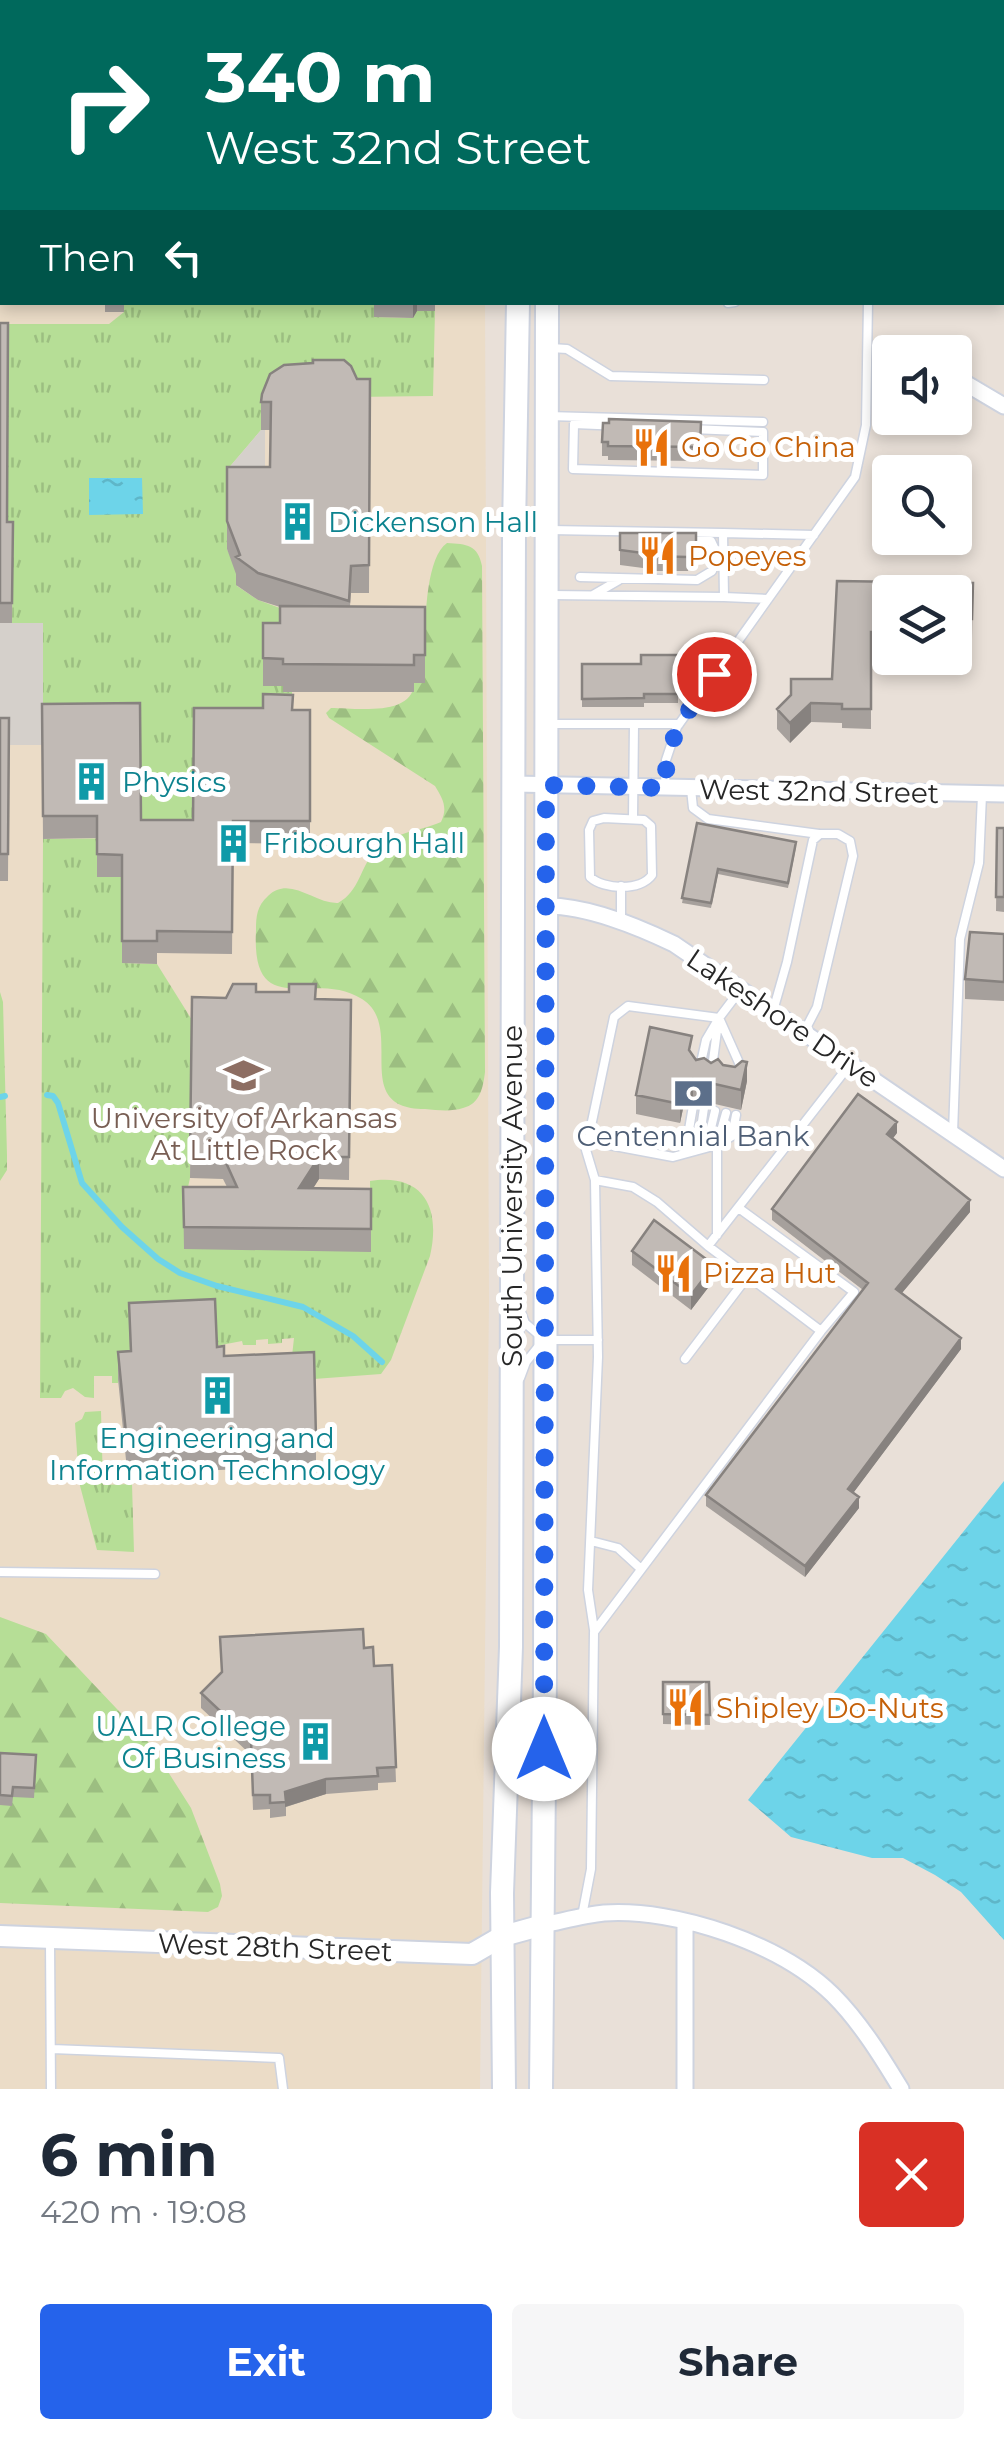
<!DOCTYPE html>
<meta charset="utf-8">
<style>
body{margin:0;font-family:Montserrat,sans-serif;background:#f6f6f7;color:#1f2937;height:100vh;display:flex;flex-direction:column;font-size:38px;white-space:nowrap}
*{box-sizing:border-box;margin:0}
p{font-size:32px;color:#747a83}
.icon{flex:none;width:55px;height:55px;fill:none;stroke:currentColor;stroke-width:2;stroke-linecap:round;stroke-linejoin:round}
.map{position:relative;height:2089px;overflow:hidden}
.drawer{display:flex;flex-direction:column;background:#fff;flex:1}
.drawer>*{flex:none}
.top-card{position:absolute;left:0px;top:0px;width:1005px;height:305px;box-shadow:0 5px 15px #0003;background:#00695c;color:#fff;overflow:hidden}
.fabs{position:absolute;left:872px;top:335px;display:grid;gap:20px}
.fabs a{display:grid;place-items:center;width:100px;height:100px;border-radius:10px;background:#fff;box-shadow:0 5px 15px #0003;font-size:50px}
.pin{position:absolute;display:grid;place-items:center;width:85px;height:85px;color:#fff;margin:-42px;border:5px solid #fff;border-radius:50%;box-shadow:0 2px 10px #0007}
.me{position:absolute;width:110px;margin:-55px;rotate:0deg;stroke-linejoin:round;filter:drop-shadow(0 0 8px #0008)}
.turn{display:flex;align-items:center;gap:35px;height:210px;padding:0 40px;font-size:45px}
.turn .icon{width:130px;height:130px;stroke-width:2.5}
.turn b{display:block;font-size:70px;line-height:85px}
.then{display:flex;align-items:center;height:95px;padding:0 40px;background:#0003;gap:20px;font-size:38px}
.round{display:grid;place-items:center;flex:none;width:105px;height:105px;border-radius:10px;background:#f6f6f7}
.summary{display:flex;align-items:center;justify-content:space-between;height:170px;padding:0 40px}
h1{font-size:60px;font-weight:700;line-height:75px}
.primary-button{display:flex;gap:20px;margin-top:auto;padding:20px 40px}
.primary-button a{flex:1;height:115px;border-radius:10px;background:#2563eb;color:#fff;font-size:40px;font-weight:700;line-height:115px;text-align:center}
.primary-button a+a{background:#f6f6f7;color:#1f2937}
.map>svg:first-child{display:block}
.education{fill:#ebdcc7}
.grass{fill:url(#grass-tufts)}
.forest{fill:url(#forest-firs)}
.plaza{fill:#d5d0cb}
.water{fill:url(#water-ripples)}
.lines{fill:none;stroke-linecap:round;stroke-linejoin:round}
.stream{stroke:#6dd4e9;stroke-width:6}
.service-casing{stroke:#ced3df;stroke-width:11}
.minor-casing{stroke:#ced3df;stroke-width:19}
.tertiary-casing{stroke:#ced3df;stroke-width:24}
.secondary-casing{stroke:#ced3df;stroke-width:26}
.service{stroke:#fff;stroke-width:8}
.minor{stroke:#fff;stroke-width:15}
.tertiary{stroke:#fff;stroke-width:20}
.secondary{stroke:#fff;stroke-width:22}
.wall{fill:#a6a09c}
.shaded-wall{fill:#87827f}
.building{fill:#c1bab5;stroke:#87827f;stroke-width:2.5}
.route{stroke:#2563eb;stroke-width:18;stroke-dasharray:0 32.4}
.labels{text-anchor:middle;stroke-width:10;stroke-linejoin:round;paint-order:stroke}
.food-label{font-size:28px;fill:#c56008;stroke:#fff;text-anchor:start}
.culture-label{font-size:28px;fill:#0d838f;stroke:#fff;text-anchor:start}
.street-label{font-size:28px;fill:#272727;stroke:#fff}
.education-label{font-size:28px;fill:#785e54;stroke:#fff}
.service-label{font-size:28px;fill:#4e5e75;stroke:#fff}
</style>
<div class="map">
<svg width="1004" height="2089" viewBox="0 0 1004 2089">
<defs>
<pattern id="grass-tufts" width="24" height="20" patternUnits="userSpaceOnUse" patternTransform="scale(2.5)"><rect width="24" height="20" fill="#b6de96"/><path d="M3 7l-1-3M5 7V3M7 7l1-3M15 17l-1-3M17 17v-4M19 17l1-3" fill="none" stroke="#9cbe81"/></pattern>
<pattern id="forest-firs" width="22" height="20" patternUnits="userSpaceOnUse" patternTransform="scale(2.5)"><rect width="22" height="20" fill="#b6de96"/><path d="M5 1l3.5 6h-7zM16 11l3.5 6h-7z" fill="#9cbe81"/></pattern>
<pattern id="water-ripples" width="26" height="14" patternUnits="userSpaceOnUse" patternTransform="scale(2.5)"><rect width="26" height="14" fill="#6dd4e9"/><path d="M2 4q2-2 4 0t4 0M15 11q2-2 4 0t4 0" fill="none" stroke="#5eb6c8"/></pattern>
</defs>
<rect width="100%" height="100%" fill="#e9e0d8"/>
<path class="education" d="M0 0H485L2 2V302L485 303 489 1301 480 2089H0Z"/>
<path class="grass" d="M124 302H374V317L413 318 417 311H435L433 396 353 397 262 422 261 430 227 470V549L242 581 237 586 258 600 280 608V650L263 685 283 686 284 692H292L293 717 193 842 97 877H122V963L157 964 192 1020 190 1178 183 1210 371 1251 370 1181C424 1173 441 1208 430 1256L391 1360 381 1374 314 1379 291 1365 294 1338 282 1339V1343L268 1344V1339L256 1340V1345H243L242 1341 216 1346 130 1330 131 1379H119L118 1383H112V1376H94V1398L85 1397 73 1388 65 1391 61 1398H40L43 839 141 838 43 726V624L12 623 13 543H7L8 344 0 324H109L124 312Z
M101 1411 103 1485 132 1484 134 1552 97 1550 79 1482 75 1423 82 1419 85 1412Z"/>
<path class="forest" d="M447 543C467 544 478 545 482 566L485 1072C483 1088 480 1104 463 1108 451 1112 437 1110 425 1109 348 1109 407 1027 362 999 314 968 251 1024 256 930 256 916 257 906 268 896 290 875 314 904 338 903 360 891 360 867 375 851 394 831 418 832 441 822 448 808 443 799 435 786L329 718 326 713 331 708C355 708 413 717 414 683H425C425 651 421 561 447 543Z
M0 992 3 1002 7 1155V1170L0 1181Z
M0 1617 46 1634 151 1745 191 1808 220 1884 222 1896 218 1907 208 1912 0 1903Z"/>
<path class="plaza" d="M261 430H265V467L227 470Z
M0 623H43V745H0Z"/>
<path class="water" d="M89 478H142L143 514 89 515Z
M1004 1481V1940L961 1892 935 1875 903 1858H872L791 1837 748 1800Z"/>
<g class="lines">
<path class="stream" d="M47 1095 53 1096 58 1103 82 1183 122 1227 158 1259 180 1273 217 1286 303 1307 353 1336 382 1362
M0 1097 5 1096"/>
<defs>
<path id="service" d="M680 0V2
M727 2V0
M885 2V0
M728 303 735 302
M551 348 567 349 611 376 764 380
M548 416 763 422
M574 424 763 432V475L573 469Z
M550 530 723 533 724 597 551 595
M723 533 814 535
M580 577 697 580 712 571 718 556 711 541H687
M593 595 619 580
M724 597 768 599
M550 724H679
M665 788 666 760 677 727 855 477 866 425 868 302
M691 789 693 808 708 819 819 834
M604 818 644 820 651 826 652 875C641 891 604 890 590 877L589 830 593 821Z
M633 819 634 724
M621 886V922
M773 1011 787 962 813 840 820 834H838L850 841 853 856 817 1007 804 1032
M719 1018 740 1065 737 1074
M700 1067 706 1040 719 1018
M712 1068 718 1023
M953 1133 960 939 979 863 982 795
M588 1141 673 1157 717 1145 726 1113
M707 1145 715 1111
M698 1149 704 1108
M685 1153 693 1106
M595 1180 586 1150 614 1017 628 1006 719 1018 741 989
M740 1209 854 1292 821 1331
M717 1235V1145L732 1136 736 1115
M519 1307 525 1323 545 1340H598
M685 1359 748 1276
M520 1378 526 1362 538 1347
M591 1541 618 1548 641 1569
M0 1572 155 1574
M594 1630 588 1590 598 1357 595 1180 633 1187 657 1202 708 1246
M582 1916 591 1869 594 1632 821 1331 708 1246 851 1063
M50 1942 51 2089
M52 2049 279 2058 283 2089"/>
<path id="minor" d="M929 351 930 352
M955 377 1004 406
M514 784 1004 794
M545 906C585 905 639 927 674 944L1004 1169
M543 1925C563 1921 584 1915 604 1913 677 1908 781 1944 833 1995 860 2022 881 2056 901 2089
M685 2089V1923"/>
<path id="tertiary" d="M0 1936 472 1954 503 1936 543 1925"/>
<path id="secondary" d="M516 2V0
M550 2V0
M504 2089 502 1893 511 1647 514 530 518 302
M541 2089 545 1676 547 302"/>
</defs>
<use href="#service" class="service-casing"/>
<use href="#minor" class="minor-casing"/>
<use href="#tertiary" class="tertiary-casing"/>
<use href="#secondary" class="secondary-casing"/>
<use href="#service" class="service"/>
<use href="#minor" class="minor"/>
<use href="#tertiary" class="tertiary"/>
<use href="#secondary" class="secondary"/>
</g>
<path class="wall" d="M0 0 2 2V110H0Z
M124 302V312H105V303H88Z
M374 302H435V311H417L413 318 374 317Z
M0 323 7 522H13L12 623H0Z
M357 379H370L369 593H351L350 606 425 607V683H414V692H283V686H263V623H280V607L258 600 236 585V574L227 549V467H270L271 430H261V402Z
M701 422 700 461 608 460V456H602V442Z
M620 533H696V565H688V571H643V568L620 565Z
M837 581 973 583 972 639 955 638V592H890V648L885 647 884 651H871V729L842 728V723L811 722 790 743 777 729V709L832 679Z
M678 655V703H644V707H582V664H641Z
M42 704 141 820H193L292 710H310V844L233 843 232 954 157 953V964L122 963V877H97V838L43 839Z
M0 718H9L8 881H0Z
M697 823 796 847 788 888 718 874 711 908 682 903Z
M997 828H1004V912L996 911Z
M1004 934V1001L965 999V979Z
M256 992 316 999 351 1000 349 1180 319 1179 313 1188 371 1189V1252L184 1249 183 1187H227L223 1179 190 1178 192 997 226 998Z
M692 1054 696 1060 723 1065 747 1081 741 1110 693 1099 684 1104 680 1123 636 1114V1095Z
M897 1133 892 1139 970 1212 902 1293 961 1349 853 1493 859 1508 805 1577 706 1506V1495L863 1290 772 1220V1209Z
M632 1251 714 1280 691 1310 632 1265Z
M129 1303 217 1347 224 1356 316 1438V1466L169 1472 168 1469 127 1470 118 1379V1352L130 1351Z
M364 1648 374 1666 392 1665 396 1782 378 1783V1790L326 1794 286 1807V1816L270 1818V1809L253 1810 251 1755 201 1708V1693Z
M663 1682H709L710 1725 663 1724Z
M0 1753 36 1765 34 1798 13 1797 12 1806 0 1805Z"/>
<path class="shaded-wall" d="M413 302H417V311L413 318Z
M811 703V722L790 743V723Z
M747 1062V1081L741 1110V1090Z
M693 1079V1099L684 1104 680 1123V1104L684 1085Z
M897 1122V1133L887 1146V1134Z
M319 1157V1179L299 1211V1188Z
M970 1200V1212L896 1300V1289Z
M714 1265V1280L691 1310V1295Z
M961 1338V1349L848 1500V1489Z
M859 1497V1508L805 1577V1566Z
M326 1779V1794L285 1807V1792Z"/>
<path class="building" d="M0 0H16V2H2V82H0Z
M166 0H279L416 2H166Z
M619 0H672V2H619Z
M757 0H798V2H757Z
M0 323H8L7 522H13L12 603H0Z
M313 360H344L351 366 357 379H370L369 565 351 566 349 601 258 573 236 557 240 555 227 521V467H270L271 402H261L262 394 270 374 284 365 313 363Z
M609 419 701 422 700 447 608 446V442H602L603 423H609Z
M620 533H696V550H688V557L643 556V553L620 550Z
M837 581 973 583 972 619H955V592H890V628H885L884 632H871V709H842V704L811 703 790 723 777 709 791 695V679H832Z
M280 606 425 607V655H414V665L283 664V659L263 658V623H280Z
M641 655H678V694H644V698L582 699V664H641Z
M263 694 293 695 292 710H310V821H233L232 932 157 931V941H122V855L97 854V816H43L42 704 140 703 141 820H193L194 708H263Z
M0 718H9L8 854H0Z
M697 823 796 842 788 883 718 869 711 903 682 898Z
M997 828H1004V897H996Z
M970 932 1004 934V982L965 979Z
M233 984H256V992H289V984H316L315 999 351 1000 349 1157H319L299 1188 371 1189V1229L184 1227 183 1187H237L223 1156 190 1155 192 997 226 998Z
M650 1027 692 1036 689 1050 696 1060 704 1058 711 1063 718 1059 723 1065 735 1067 742 1061 747 1062 741 1090 693 1079 684 1085 680 1104 636 1095Z
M858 1094 897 1122 887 1134 970 1200 896 1289 961 1338 848 1489 859 1497 805 1566 706 1495 868 1283 772 1209Z
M654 1220 714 1265 691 1295 632 1251Z
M215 1299 217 1347 224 1346V1356L314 1352 316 1438 169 1445 168 1441 127 1443 118 1352 131 1351 129 1303Z
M363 1629 364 1648 373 1647 374 1666 392 1665 396 1767 377 1768 378 1776 326 1779 285 1792 286 1802 270 1803V1795H253L251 1740 201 1693 222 1672 220 1637Z
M663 1682H709L710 1715 663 1714Z
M0 1753 36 1755 34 1788 13 1787 12 1796 0 1795Z"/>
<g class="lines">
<path class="route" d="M544 1749 546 785 665 788C666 734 685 717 714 674"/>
</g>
<defs>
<symbol id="restaurant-bare" viewBox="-9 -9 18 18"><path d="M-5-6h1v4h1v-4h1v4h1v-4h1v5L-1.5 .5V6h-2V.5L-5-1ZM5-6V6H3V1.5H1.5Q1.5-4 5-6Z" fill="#e8710a" stroke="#fff" stroke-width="2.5" paint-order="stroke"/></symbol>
<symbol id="building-bare" viewBox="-9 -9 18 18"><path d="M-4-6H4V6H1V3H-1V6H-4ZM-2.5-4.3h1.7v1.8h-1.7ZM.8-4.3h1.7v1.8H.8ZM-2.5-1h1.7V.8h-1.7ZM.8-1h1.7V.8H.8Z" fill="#0f9aa8" stroke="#fff" stroke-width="2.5" paint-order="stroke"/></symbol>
<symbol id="university-bare" viewBox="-9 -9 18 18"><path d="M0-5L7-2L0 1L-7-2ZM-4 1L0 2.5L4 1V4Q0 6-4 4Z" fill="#8d6e63" stroke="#fff" stroke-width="2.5" paint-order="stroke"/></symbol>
<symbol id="bank-bare" viewBox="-9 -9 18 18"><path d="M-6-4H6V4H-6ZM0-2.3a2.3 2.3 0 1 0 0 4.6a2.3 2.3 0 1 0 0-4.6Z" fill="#5c6f8a" stroke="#fff" stroke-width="2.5" paint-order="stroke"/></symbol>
</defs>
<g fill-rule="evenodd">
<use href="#restaurant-bare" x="624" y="420" width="55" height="55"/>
<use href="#building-bare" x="270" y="494" width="55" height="55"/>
<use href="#restaurant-bare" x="630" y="528" width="55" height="55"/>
<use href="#building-bare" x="64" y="754" width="55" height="55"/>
<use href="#building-bare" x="206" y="816" width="55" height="55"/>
<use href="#university-bare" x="216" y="1048" width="55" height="55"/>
<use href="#bank-bare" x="666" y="1066" width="55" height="55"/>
<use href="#restaurant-bare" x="646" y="1246" width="55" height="55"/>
<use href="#building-bare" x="190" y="1368" width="55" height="55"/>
<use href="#restaurant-bare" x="658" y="1680" width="55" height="55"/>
<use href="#building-bare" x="288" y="1714" width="55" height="55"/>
</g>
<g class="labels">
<g class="food-label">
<text x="681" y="457">Go Go China</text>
<text x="688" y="566">Popeyes</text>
<text x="703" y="1283">Pizza Hut</text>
<text x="716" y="1718">Shipley Do-Nuts</text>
</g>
<g class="culture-label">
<text x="328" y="532">Dickenson Hall</text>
<text x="122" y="792">Physics</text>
<text x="263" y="853">Fribourgh Hall</text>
<text x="217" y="1448" text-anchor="middle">Engineering and<tspan x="217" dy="32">Information Technology</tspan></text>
<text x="286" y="1736" text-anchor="end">UALR College<tspan x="286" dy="32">Of Business</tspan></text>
</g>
<g class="street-label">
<text transform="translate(819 791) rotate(1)" y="10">West 32nd Street</text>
<text transform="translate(783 1018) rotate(34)" y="10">Lakeshore Drive</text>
<text transform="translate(512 1196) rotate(-90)" y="10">South University Avenue</text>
<text transform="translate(275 1947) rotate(2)" y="10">West 28th Street</text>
</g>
<g class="education-label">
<text x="244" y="1128">University of Arkansas<tspan x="244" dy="32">At Little Rock</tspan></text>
</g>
<g class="service-label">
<text x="693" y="1146">Centennial Bank</text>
</g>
</g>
</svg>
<div class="fabs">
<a><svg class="icon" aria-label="sound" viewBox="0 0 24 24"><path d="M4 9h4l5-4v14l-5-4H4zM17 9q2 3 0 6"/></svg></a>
<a><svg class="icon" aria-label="search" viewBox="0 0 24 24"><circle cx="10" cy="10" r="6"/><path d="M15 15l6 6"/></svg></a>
<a><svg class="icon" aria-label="layers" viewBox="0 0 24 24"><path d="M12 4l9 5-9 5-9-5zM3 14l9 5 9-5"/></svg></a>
</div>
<div class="pin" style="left:714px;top:674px;background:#d93025"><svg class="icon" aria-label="arrive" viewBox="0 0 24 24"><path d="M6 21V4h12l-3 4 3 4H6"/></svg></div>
<svg class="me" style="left:544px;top:1749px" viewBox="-20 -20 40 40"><circle r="19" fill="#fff"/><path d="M0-13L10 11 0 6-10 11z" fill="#2563eb"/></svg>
<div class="top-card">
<div class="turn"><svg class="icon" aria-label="right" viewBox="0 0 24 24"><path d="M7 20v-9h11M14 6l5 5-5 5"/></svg><div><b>340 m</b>West 32nd Street</div></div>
<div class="then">Then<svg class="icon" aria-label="left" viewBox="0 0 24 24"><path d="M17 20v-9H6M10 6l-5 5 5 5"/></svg></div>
</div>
</div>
<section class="drawer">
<div class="summary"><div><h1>6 min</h1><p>420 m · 19:08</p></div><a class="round" style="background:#d93025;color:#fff"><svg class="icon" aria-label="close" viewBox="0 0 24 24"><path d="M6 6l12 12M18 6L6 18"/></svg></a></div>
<div class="primary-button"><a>Exit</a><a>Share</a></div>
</section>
